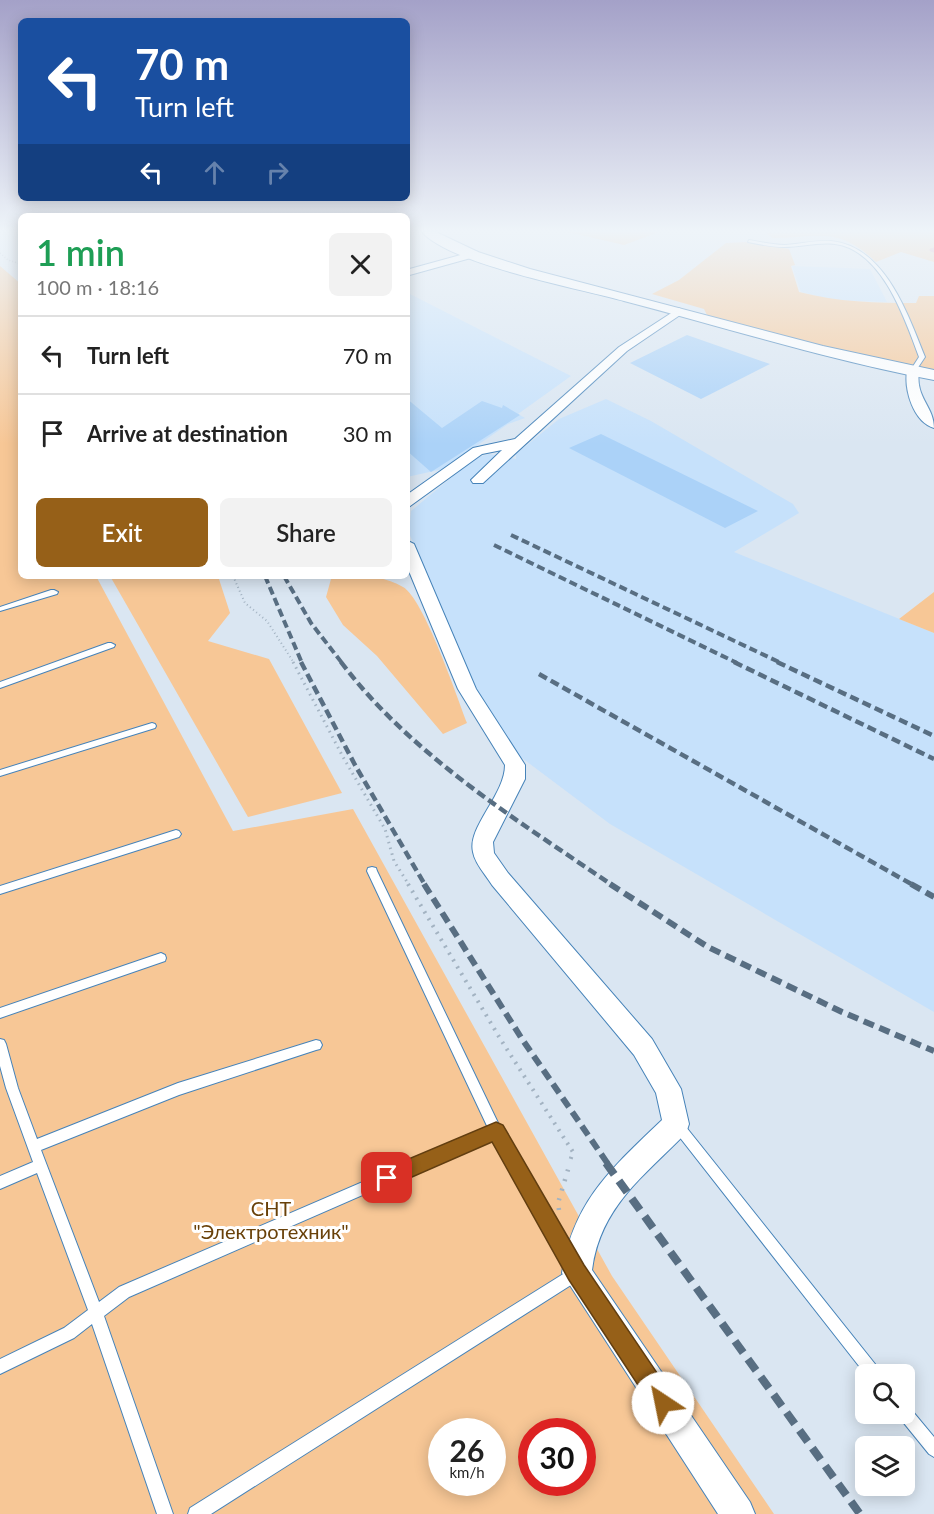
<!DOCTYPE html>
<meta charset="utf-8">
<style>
body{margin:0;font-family:Lato,sans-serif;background:#f2f2f2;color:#222;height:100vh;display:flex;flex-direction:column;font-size:22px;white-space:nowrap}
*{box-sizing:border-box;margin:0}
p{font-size:20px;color:#767676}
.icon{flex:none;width:33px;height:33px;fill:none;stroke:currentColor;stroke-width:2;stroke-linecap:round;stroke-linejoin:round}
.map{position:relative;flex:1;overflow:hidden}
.side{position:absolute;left:18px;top:213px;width:392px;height:366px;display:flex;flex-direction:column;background:#fff;border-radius:9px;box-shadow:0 3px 15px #0003}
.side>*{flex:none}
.top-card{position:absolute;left:18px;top:18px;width:392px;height:183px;border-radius:9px;box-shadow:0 3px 15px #0003;background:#1a4fa0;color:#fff;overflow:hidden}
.controls{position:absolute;left:855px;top:1364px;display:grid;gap:12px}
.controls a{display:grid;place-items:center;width:60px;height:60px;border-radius:9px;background:#fff;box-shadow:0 3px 15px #0003;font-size:30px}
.speed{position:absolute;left:428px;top:1418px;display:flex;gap:12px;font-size:30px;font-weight:700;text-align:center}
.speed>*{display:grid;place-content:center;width:78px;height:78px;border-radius:50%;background:#fff;box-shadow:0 3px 15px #0003;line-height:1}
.speed small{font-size:15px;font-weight:400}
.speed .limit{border:9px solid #d22;background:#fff;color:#111}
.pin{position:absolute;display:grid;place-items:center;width:51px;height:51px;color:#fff;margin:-26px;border-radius:12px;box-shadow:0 3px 9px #0006}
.me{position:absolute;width:66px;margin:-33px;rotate:326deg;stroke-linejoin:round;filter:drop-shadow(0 0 4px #0008)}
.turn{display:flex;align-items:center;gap:21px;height:126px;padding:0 18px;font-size:27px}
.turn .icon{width:78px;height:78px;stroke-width:2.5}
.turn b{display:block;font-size:42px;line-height:51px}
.lanes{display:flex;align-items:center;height:57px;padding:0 18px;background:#0003;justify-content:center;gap:30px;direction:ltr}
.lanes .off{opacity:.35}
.round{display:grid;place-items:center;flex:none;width:63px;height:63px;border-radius:9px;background:#f2f2f2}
.summary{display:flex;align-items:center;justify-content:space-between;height:102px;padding:0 18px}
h1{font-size:36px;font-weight:600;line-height:45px;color:#1e9e55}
.button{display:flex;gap:12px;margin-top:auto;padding:12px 18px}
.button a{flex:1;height:69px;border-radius:9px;background:#966018;color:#fff;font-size:24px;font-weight:600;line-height:69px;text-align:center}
.button a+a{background:#f2f2f2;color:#222}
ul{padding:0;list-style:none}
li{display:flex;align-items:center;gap:18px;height:78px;padding:0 18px;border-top:2px solid #e0e0e0}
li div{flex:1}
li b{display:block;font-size:22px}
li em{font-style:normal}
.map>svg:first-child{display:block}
.built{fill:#c6e1fb}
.green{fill:#f7c796;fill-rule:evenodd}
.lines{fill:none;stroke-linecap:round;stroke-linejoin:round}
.stream{stroke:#df8597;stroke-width:3}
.building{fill:#abd2f8}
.lane-casing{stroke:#4683b9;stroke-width:2}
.street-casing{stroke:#4683b9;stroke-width:2}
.secondary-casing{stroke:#4683b9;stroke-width:2}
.path-far4{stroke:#a3b3c2;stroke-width:1.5;stroke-dasharray:1 2;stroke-linecap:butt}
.path-far3{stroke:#a3b3c2;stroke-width:2;stroke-dasharray:1 3;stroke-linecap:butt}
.path-far2{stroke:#a3b3c2;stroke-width:3;stroke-dasharray:1.5 4.5;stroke-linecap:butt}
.path-far1{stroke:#a3b3c2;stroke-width:4;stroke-dasharray:2 6;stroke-linecap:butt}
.path{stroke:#a3b3c2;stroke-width:4.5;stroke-dasharray:2 8;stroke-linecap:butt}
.lane{fill:#fff;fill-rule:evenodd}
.street{fill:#fff;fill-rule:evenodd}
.secondary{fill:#fff;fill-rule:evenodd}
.rail-far3{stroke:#586e82;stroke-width:4;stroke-dasharray:8 4;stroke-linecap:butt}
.rail-far2{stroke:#586e82;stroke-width:4.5;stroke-dasharray:9 4.5;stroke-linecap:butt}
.rail-far1{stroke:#586e82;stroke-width:6;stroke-dasharray:11 6;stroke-linecap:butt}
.rail{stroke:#586e82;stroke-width:8;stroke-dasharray:14 8;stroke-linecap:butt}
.route{fill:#966018;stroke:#623e10;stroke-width:1.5}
.labels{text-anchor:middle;stroke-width:6;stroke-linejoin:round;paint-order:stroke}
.near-park-label{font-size:20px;fill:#694109;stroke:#fff}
</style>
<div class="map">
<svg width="934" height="1514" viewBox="0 0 934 1514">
<rect width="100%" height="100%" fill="#dae6f2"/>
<path class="built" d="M792 266 870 269 887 302 833 300 801 292Z
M406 292 571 376 518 414 525 418 508 424 443 469 407 477Z
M606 399 651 421 793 504 799 513 734 552 934 633V1012L610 824 518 755 474 688 409 533 411 511 475 458 489 454 516 459V454L559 419Z"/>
<path class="green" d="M568 232H659L624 245Z
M934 232V262L901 252 876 262C837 225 818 238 773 238L766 233Z
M746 242 789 249 795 265 791 266 799 292C838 302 876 303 916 303L919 296H934V370L855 355 707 315 704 309 652 294 679 280 726 243Z
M0 266 21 284V576H96L233 831 353 809 612 1276 774 1514H0ZM441 1431H492V1482H441ZM531 1431H582V1482H531Z
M110 576H218L230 613 208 641 269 659 342 793 248 817Z
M327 576C353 576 380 573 403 587 424 599 457 697 467 723L443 734 377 656 343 625 326 597 331 579Z
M934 592V633L899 619Z"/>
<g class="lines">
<path class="stream" d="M934 249 931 250 934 251"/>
</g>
<path class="building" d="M687 335 770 364 701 399 630 363Z
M406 398 442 428 482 401 502 408 503 405 520 415 431 472 406 450Z
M601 434 758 511 725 528 569 448Z"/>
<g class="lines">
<defs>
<path id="lane" d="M749 240C761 242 773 245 785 245 801 244 816 240 831 241 885 246 908 315 925 357L915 372 910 371 919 357C905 319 882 250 835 244 818 242 801 247 784 247 772 247 759 244 748 242Z
M51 590H54L58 592 57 594 0 611V607Z
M108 643H111L115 645 114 647 0 688V682Z
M152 723 155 724 156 726 155 728 0 776V770Z
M176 830 179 831 181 834 179 837 0 894V886Z
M372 867 376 868 377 871 500 1127 584 1273 582 1278 211 1514H188L190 1508 568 1271 493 1138 129 1297 104 1316 173 1514H157L92 1324 74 1338 0 1374V1359L64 1328 88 1310 37 1173 0 1189V1176L33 1162 6 1088 0 1066V1039L4 1040 6 1044 18 1088 37 1139 178 1083 316 1040 320 1041 322 1045 320 1049 316 1050 179 1095 41 1150 99 1302 119 1287 488 1128 367 871 368 868Z
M161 953 165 955 166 958 165 961 0 1018V1008Z
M678 1120 682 1122 879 1369 881 1374 866 1375 674 1130 672 1126 674 1122Z
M904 1405 909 1407 934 1437V1457L929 1454 899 1417 897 1413H904Z"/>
<path id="street" d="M475 251 478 252V256L406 276V270Z
M679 308 684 311 683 313 627 351 483 483H473L471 480 502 450 482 454 406 509 408 494 473 448 515 439 619 347Z
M913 367 919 371C915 398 934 406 934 428 913 422 904 389 907 371Z
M406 540 414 544 476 689 525 765V779L493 842 494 853 508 873 652 1039 681 1089 689 1124 686 1133C644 1176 600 1207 592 1270L750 1502 755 1514H718L562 1273C573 1201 612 1168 662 1120L656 1093 634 1055 492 885C486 875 475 864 473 852 467 827 505 795 505 765L458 689 406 564Z"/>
<path id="secondary" d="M422 232H436L478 252 530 269 823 346 934 370V380C829 360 727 328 624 301 578 288 452 265 422 232Z"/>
</defs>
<use href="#lane" class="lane-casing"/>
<use href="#street" class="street-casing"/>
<use href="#secondary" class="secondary-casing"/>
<path class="path-far4" d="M0 253 8 260 21 264"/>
<path class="path-far3" d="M233 576 245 603 267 621 294 663"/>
<path class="path-far2" d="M293 662 343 757 385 829 394 861 409 885"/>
<path class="path-far1" d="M408 884 501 1040 573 1152 569 1164"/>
<path class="path" d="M559 1210 558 1203 570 1163"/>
<use href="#lane" class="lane"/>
<use href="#street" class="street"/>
<use href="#secondary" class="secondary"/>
<path class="rail-far3" d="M511 535 781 663
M494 545 737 663
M265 576 302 663
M284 576 311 623 342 663"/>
<path class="rail-far2" d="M301 662 355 765 425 885
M341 662C411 755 517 820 612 885
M734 662 934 759
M777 662 934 736
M539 674 913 885"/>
<path class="rail-far1" d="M424 884 522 1039 608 1164
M610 884 708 947 842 1012 934 1051
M911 884 934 897"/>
<path class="rail" d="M606 1163 860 1514"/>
</g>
<linearGradient id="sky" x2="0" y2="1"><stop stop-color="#a4a1c8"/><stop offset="0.52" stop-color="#eef4f9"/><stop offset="1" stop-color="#eef4f9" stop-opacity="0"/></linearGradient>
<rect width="934" height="444" fill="url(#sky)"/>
<path class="route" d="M496 1122 503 1125 584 1265 672 1395 675 1403 672 1411 663 1414 655 1411 569 1280 492 1142 387 1188 380 1185 377 1178 380 1171Z"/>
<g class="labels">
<g class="near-park-label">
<text x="271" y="1216">СНТ<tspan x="271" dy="23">"Электротехник"</tspan></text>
</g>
</g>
</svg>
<div class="controls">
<a><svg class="icon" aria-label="search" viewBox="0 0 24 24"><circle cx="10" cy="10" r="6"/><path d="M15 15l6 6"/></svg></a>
<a><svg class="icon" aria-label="layers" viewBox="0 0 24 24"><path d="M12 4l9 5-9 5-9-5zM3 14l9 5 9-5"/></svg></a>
</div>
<div class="speed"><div>26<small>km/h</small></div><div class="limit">30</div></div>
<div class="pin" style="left:387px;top:1178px;background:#d93025"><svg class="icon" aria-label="arrive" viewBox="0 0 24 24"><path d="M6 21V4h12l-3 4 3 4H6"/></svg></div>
<svg class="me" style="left:663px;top:1403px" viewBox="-20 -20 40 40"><circle r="19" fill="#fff"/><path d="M0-13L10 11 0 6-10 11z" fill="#966018"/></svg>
<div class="top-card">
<div class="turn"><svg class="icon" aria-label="left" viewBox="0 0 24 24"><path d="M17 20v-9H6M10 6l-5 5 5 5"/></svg><div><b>70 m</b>Turn left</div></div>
<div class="lanes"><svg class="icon" aria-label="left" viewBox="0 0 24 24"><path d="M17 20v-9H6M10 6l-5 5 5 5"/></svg><svg class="icon off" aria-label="ahead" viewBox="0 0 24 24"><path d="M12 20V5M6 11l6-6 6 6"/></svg><svg class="icon off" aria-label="right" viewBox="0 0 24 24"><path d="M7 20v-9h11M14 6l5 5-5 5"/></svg></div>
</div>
<section class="side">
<div class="summary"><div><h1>1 min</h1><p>100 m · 18:16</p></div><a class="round"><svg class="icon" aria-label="close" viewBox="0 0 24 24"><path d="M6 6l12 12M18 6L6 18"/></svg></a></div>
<ul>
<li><svg class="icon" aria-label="left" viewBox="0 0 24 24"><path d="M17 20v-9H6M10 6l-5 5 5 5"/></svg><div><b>Turn left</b></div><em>70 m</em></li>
<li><svg class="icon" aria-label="arrive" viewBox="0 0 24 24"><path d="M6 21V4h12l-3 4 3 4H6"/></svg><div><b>Arrive at destination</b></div><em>30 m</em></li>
</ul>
<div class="button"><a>Exit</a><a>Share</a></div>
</section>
</div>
